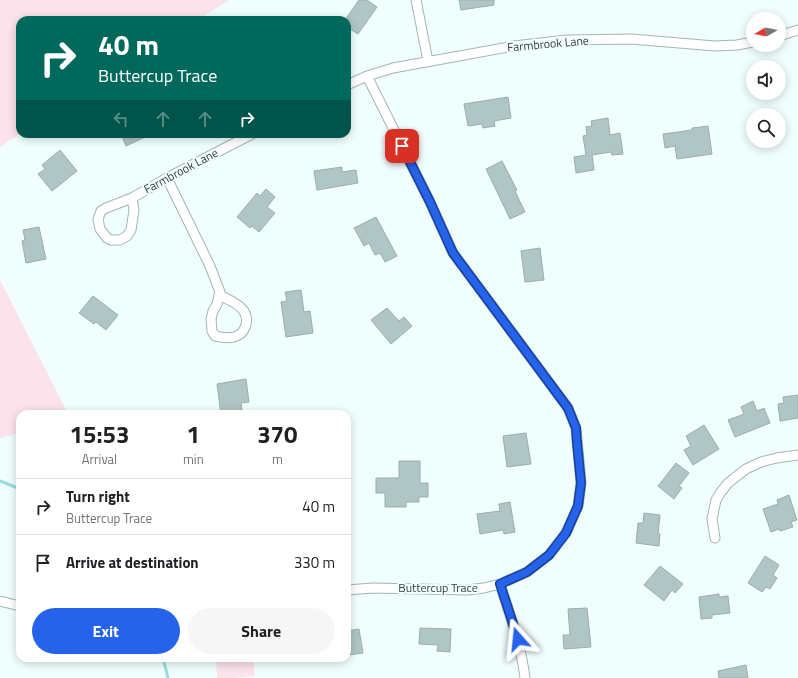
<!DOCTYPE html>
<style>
body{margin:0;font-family:"Titillium Web",sans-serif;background:#f6f6f6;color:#202124;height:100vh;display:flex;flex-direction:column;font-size:15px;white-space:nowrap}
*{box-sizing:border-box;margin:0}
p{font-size:13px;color:#757577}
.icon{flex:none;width:22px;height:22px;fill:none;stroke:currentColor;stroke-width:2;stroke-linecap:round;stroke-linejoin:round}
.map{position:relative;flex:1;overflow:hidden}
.sheet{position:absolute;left:16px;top:410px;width:335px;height:252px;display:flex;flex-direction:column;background:#fff;border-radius:12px;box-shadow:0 2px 10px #0003}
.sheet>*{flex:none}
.top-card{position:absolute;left:16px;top:16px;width:335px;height:122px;border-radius:12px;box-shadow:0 2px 10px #0003;background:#00695c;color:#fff;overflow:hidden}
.needle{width:26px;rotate:261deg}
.controls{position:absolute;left:746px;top:12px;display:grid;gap:8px}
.controls a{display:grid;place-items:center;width:40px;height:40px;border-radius:50%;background:#fff;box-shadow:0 2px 10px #0003;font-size:20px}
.pin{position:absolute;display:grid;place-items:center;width:34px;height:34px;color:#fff;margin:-17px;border-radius:8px;box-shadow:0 2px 6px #0006}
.me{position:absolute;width:44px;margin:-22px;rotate:342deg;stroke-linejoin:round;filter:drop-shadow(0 0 3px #0008)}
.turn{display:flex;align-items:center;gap:14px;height:84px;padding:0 16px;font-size:18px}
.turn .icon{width:52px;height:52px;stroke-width:2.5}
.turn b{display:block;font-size:28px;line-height:34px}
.lanes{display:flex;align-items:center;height:38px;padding:0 16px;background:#0003;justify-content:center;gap:20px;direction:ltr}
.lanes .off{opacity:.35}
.eta{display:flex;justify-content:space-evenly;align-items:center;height:68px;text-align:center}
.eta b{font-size:24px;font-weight:700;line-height:28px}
.action{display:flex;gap:8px;margin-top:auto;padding:8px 16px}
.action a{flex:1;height:46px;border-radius:24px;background:#2563eb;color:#fff;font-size:16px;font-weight:700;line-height:46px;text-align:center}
.action a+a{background:#f6f6f6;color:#202124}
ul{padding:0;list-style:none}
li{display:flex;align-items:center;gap:12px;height:56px;padding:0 16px;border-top:1px solid #e0e0e0}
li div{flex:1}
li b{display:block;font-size:15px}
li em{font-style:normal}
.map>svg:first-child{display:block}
.green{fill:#fbe2eb}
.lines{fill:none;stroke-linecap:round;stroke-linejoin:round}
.stream{stroke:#94dfde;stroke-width:3}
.building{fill:#b0c5c5;stroke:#99aead}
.minor-casing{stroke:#a0b6b5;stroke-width:11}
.minor{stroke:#fff;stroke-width:9}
.route-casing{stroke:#184099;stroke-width:10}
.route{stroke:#2563eb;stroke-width:7}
.labels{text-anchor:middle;stroke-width:4;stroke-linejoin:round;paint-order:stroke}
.street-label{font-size:12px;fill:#363f3f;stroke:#f1fefe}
</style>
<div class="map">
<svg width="798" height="678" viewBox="0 0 798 678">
<rect width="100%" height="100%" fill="#f1fefe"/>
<path class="green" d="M0 0H229L198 20H20V134L0 147Z
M0 280 68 414H20V433L0 438Z
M253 658 255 676 233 678H217L216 662Z"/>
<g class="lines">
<path class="stream" d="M0 481 20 489
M163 658 168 678"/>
</g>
<path class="building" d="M359 0H367L377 7 358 34 347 27V17Z
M459 0H494V5L461 10Z
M508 97 511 118 494 121 495 126 483 128 482 124 468 126 464 104Z
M608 118 610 135 620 133 623 154 612 155 611 152 592 155 594 170 576 173 574 157 586 155 583 136 587 135 586 127 592 126 591 121Z
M708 126 712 154 677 159 675 146 665 148 663 134 692 130V128Z
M121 134H152L126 146Z
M60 150 77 171 52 191 38 174 45 169 42 165Z
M502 161 517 190 515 191 525 212 510 219 486 169Z
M342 167V172L356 170 358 183 317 190 314 171Z
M266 189 275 197 267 207 275 213 259 232 252 226 250 228 237 217 257 193 260 196Z
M376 217 397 256 385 262 380 253 375 255 369 243 364 246 354 228Z
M39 227 46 259 26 263 22 241 25 240 23 230Z
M540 248 544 280 525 282 521 251Z
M301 290 304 312 310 311 313 333 286 337 281 302 287 301 285 292Z
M93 296 118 315 106 330 96 322 94 324 79 313Z
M387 308 399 321 404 317 412 326 391 344 371 320Z
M246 379 249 402 241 403 242 410 234 411V414H221L217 384Z
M798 395V418L780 421 778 404 784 403 783 397Z
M753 401 757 411 764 408 770 423 735 437 728 420 744 414 741 407Z
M704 425 719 449 693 465 684 450 691 446 686 436Z
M526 433 531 464 507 467 503 436Z
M399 461H420V483H428V497H419V502H406V507H385V493H376V478H399Z
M676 463 689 473 679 486 682 488 674 499 658 486Z
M789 495 797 520 791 522 793 527 780 531 779 529 771 532 763 509 778 504 777 500Z
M510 502 515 532 504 534 503 530 480 534 477 514 500 511 499 504Z
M644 513 660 515 658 534H660L659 546 636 543 638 523H643Z
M765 556 779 565 773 575 777 578 770 589 766 587 762 592 748 583Z
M660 566 683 584 675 593 672 590 664 601 644 585Z
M719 594V597L728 596 730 613 712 615V618L701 619 699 597Z
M587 608 591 647 564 649 563 635H570L568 609Z
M420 628 451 629 450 652 437 651 438 645 419 644Z
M359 629 363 653 348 655V652H347V631Z
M746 665 748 678H719L718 671Z"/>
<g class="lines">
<defs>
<path id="minor" d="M416 0 428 61
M779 36 798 30
M347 85 367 76 393 68 514 46 567 40 631 39 715 46 737 45 753 42
M167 178 210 266 220 292 217 304 213 311 211 319 212 331 215 336C221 337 228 339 234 337 246 334 250 319 243 310 238 303 227 299 219 295
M132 198 134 210 131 230 127 236 120 240H111L107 238 100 229 98 219 101 211 106 208 132 198 167 178 252 134
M715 538 712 519 716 500 721 492 728 483 746 469 761 462 777 458 798 455
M500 584C510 615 521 645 525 678
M347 590 373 588 467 590 484 588 500 584 527 572 549 555 566 533 578 506 581 483 576 428 568 408 453 253 430 202 367 76
M0 601 20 606"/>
</defs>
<use href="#minor" class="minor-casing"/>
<use href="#minor" class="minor"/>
</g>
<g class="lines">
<defs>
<path id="route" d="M402 146 430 202 453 253 568 408 576 428 577 442 581 483 578 506 566 533 549 555 527 572 500 584 518 639"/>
</defs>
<use href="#route" class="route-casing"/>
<use href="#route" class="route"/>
</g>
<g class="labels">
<g class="street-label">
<text transform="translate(548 44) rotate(-5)" y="4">Farmbrook Lane</text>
<text transform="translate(181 171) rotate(-28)" y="4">Farmbrook Lane</text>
<text x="438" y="592">Buttercup Trace</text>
</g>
</g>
</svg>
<div class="controls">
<a><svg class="needle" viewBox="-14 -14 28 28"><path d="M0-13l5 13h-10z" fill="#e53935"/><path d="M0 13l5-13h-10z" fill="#757577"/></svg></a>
<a><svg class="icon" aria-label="sound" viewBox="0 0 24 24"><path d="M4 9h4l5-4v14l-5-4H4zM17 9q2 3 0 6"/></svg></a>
<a><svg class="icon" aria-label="search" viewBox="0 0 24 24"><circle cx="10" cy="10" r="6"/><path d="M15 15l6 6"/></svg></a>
</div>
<div class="pin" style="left:402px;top:146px;background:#d93025"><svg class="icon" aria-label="arrive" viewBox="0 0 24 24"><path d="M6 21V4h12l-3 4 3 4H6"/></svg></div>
<svg class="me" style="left:518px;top:639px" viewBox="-20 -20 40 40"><path d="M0-17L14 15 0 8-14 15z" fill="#2563eb" stroke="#fff" stroke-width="4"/></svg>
<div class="top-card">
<div class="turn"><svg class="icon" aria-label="right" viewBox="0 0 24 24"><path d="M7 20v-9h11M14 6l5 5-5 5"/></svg><div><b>40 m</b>Buttercup Trace</div></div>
<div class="lanes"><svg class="icon off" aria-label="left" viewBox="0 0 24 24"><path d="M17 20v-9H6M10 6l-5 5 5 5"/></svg><svg class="icon off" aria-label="ahead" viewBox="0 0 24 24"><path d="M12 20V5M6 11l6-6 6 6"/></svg><svg class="icon off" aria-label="ahead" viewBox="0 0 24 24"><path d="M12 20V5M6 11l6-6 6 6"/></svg><svg class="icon" aria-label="right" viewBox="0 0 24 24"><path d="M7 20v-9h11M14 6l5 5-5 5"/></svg></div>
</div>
<section class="sheet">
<div class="eta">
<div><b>15:53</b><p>Arrival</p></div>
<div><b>1</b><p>min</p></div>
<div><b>370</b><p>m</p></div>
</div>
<ul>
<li><svg class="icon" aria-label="right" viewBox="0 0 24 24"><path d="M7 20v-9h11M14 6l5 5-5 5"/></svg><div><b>Turn right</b><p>Buttercup Trace</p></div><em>40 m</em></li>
<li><svg class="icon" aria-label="arrive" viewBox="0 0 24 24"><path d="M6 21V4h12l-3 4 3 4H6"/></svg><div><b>Arrive at destination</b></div><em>330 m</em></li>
</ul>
<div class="action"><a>Exit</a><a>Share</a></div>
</section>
</div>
